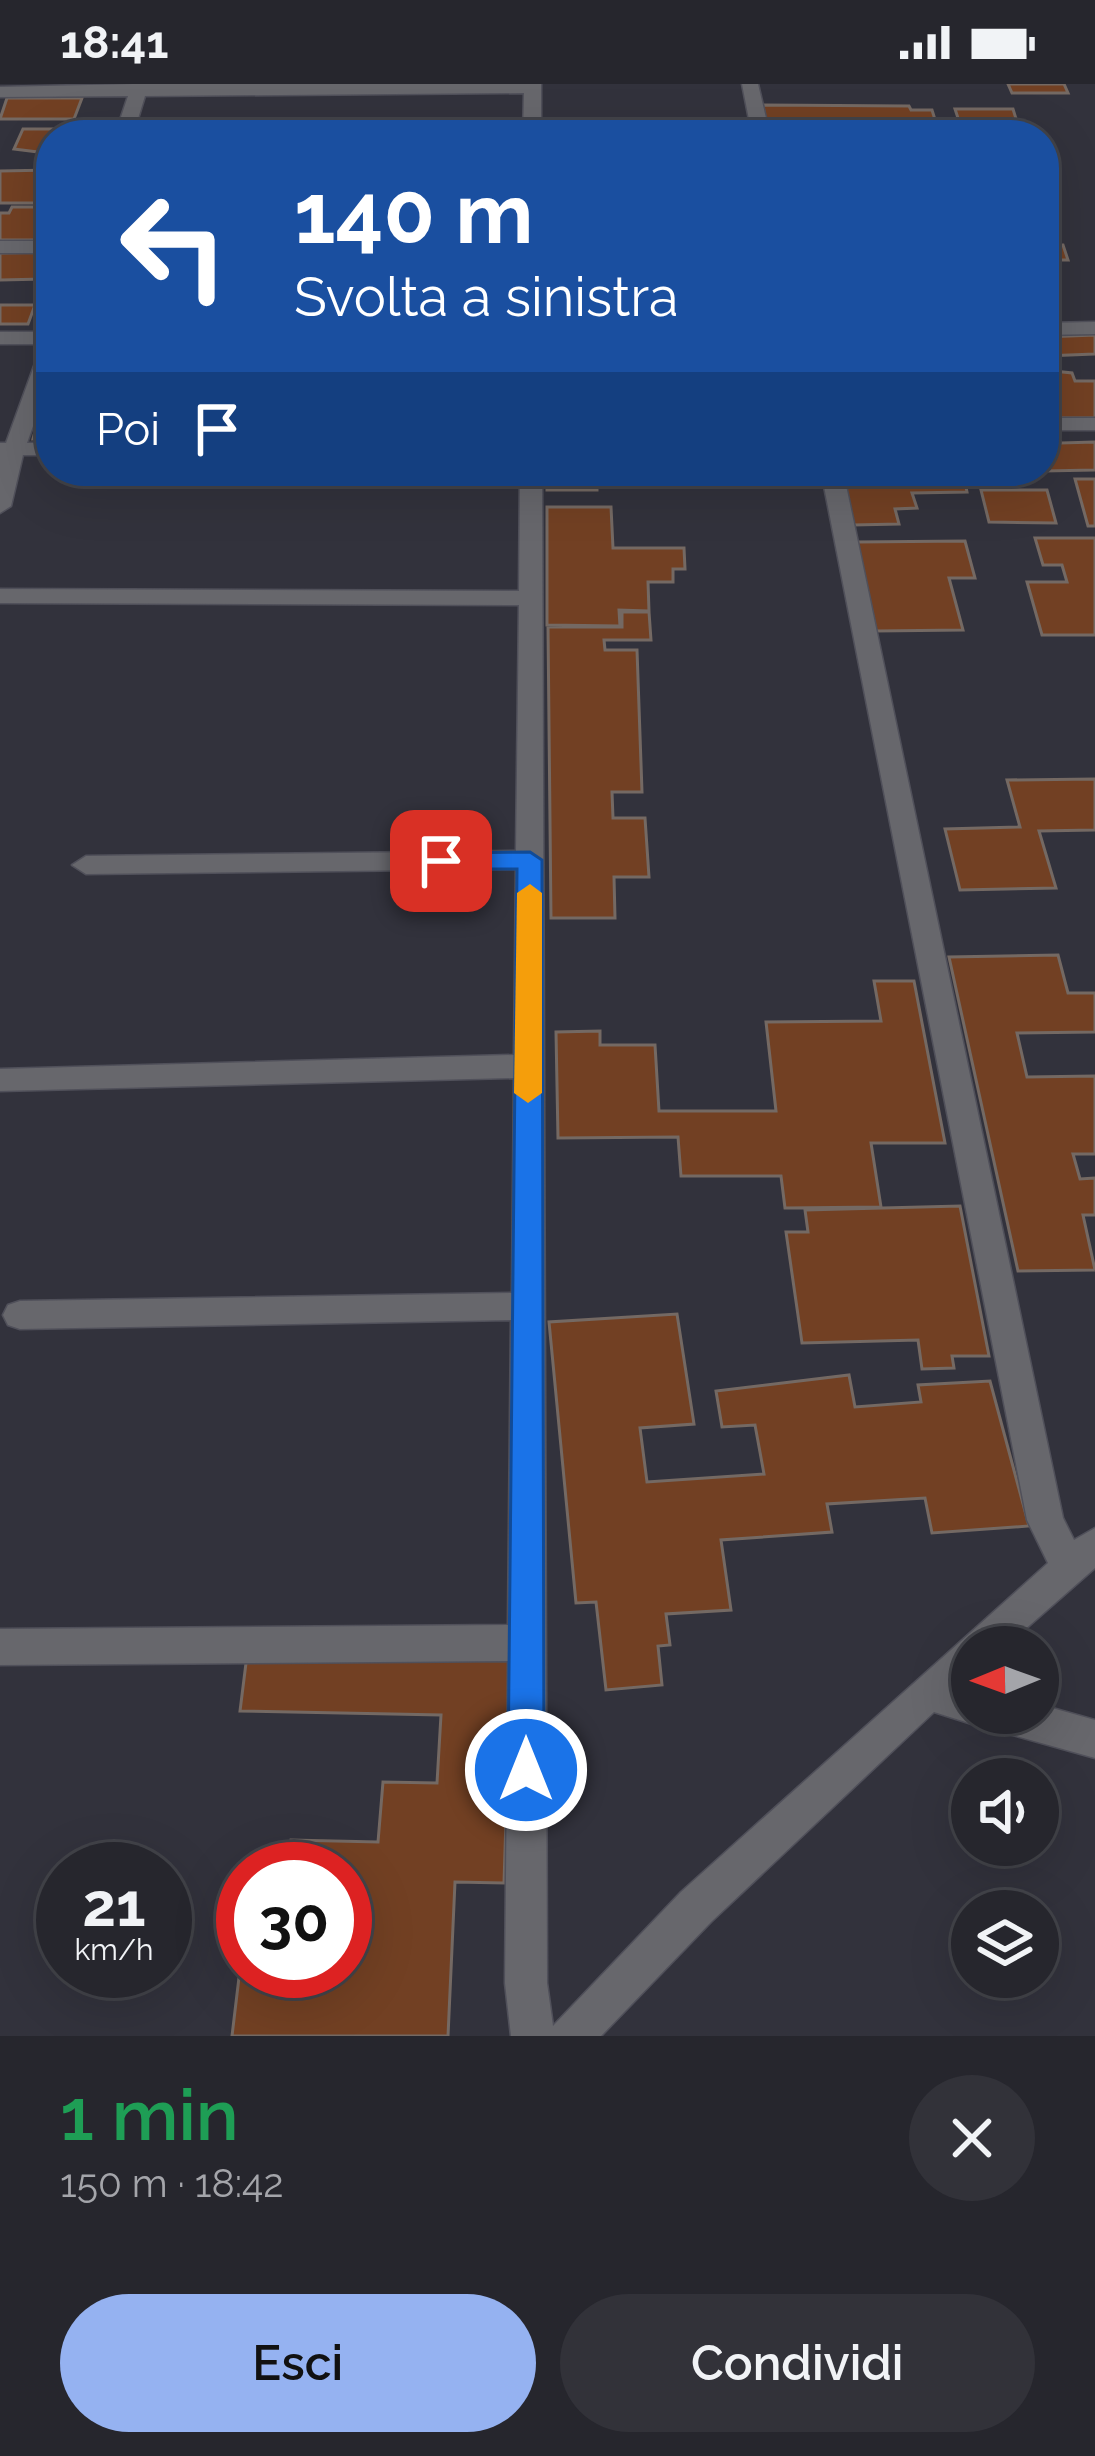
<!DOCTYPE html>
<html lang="it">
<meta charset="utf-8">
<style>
body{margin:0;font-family:Raleway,sans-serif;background:#323239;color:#f1f3f6;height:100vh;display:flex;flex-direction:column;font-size:45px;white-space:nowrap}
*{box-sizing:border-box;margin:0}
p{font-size:39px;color:#a4a5aa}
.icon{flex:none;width:66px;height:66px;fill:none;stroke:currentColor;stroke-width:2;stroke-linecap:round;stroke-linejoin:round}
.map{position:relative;height:1952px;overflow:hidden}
.panel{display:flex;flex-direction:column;background:#26262d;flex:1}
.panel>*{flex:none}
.hud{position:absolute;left:36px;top:36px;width:1023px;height:366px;border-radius:48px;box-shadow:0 12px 48px #0002,0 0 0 3px #424349;background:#1a4fa0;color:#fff;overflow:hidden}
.needle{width:78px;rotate:269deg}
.controls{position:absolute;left:951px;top:1542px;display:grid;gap:24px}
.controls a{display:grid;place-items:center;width:108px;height:108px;border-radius:50%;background:#26262d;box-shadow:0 12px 48px #0002,0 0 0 3px #424349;font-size:60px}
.speed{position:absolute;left:36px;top:1758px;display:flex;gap:24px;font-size:60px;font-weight:700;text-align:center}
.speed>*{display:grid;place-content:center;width:156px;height:156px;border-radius:50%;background:#26262d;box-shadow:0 12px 48px #0002,0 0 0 3px #424349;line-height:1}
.speed small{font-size:30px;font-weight:400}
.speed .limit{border:18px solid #d22;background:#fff;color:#111}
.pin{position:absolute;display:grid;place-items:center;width:102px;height:102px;color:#fff;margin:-51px;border-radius:24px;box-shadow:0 6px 18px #0006}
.me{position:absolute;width:132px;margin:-66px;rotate:0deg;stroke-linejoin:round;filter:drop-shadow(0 0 9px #0008)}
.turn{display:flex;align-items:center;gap:42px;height:252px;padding:0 60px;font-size:54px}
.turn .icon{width:156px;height:156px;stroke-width:2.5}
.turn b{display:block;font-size:84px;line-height:102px}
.then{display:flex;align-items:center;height:114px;padding:0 60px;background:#0003;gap:24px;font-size:45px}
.round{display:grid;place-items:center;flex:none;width:126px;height:126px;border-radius:63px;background:#323239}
.headline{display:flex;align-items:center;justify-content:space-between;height:204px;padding:0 60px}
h1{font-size:72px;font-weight:600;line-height:90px;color:#1e9e55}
.button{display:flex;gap:24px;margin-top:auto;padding:24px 60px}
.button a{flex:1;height:138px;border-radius:72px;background:#95b2f1;color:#111;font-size:48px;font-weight:600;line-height:138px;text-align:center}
.button a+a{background:#323239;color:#f1f3f6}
.status{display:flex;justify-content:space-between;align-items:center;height:84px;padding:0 60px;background:#26262d;direction:ltr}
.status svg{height:33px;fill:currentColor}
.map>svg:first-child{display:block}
.building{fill:#724023;stroke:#746963;stroke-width:3}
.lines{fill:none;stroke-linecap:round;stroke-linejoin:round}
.street-casing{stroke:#50505a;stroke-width:3}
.street{fill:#67676c;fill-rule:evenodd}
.route{fill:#1a73e8;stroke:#114b97;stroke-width:3}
.slow{fill:#f59e0b}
</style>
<div class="status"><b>18:41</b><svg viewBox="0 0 49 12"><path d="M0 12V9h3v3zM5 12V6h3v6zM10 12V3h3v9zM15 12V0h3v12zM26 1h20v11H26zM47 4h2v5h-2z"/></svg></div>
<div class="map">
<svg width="1095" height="1952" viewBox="0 0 1095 1952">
<rect width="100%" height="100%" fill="#32323c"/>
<path class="building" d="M1008 0H1064L1068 9H1012Z
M7 14H82L74 35H0Z
M763 21 909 22 911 26H932L937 42 958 34 955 25H1013L1021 51H767Z
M23 45H76L73 51H51V69L38 68 14 65Z
M51 86V119H0V87Z
M12 123H51V156H0V129H9Z
M1044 161H1063L1068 176H1044Z
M51 168 44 195 0 196V169Z
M0 221H35L28 240H0Z
M1095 251V270L1045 272 1051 284H1044V253Z
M1044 286 1072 289 1075 297H1095V334H1044Z
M51 306V354L33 355 46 307Z
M1044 347H1056L1061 359 1095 358V386L1044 387Z
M547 387H611V392H597V406H547Z
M840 387H1029L983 388 987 403H966L967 408 912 409 917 424 895 425 899 440 853 441Z
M1075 395H1095V442H1088Z
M981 406H1047L1056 439 989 438Z
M547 423H611L613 464H684L685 485H673V498H648L649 527 619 526 620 542 547 541Z
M1035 454H1095V551H1042L1027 498H1067L1062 481H1043Z
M965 457 975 494H949L963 546 876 547 857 458Z
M622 528H649L651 556H604L605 566H637L642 708H612L613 734H645L649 793H614L615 834H551L548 543H622Z
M1095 695V746L1039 747 1056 804 960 806 945 745 1020 743 1007 696Z
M1058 871 1068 909H1095V948L1017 949 1027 993 1095 992V1070H1073L1080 1095 1095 1094V1131H1083L1095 1186 1018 1187 949 873Z
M874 897H914L945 1059H871L881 1123 785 1124 781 1092H681L678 1053 558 1054 556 948 600 947V961H655L659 1027H776L766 938 881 937Z
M960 1122 989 1272H952L954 1284 922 1285 918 1256 802 1259 786 1148H808L805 1126Z
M677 1230 694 1340 640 1344 647 1398 764 1390 755 1341 722 1343 716 1307 849 1291 855 1323 921 1318 918 1301 990 1297 1029 1442 932 1449 925 1414 827 1420 832 1448 721 1456 731 1526 666 1530 670 1561 658 1562 662 1601 606 1606 596 1518 576 1519 549 1238Z
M247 1571 511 1575 504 1799 455 1798 448 1952H232L240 1885 345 1887V1785H288L291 1756 378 1758 383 1698 437 1699 441 1631 240 1627Z"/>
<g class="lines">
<defs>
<path id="street" d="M132 0H541V51H523L524 9 145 12 133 51H115L128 12 0 13V3Z
M742 0H758L770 51H752Z
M0 157H51V169H0Z
M1095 238V250L1044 251V239Z
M0 248H51V291L27 359H51V371H23L11 422 0 429V359H6L42 260H0Z
M1044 334H1095V346H1044Z
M520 387H542L547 1899 553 1942 681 1808 1048 1479 1027 1436 821 387H843L1063 1434 1074 1456 1095 1444V1484L1005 1563H972V1592L964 1600 972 1602V1629H1038V1620L1095 1636V1674L1002 1648 988 1642 985 1635 972 1640 934 1628 711 1838 601 1952H511L505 1899 508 1577 0 1581V1545L508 1541 511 1236 20 1245 8 1241 3 1231 8 1221 20 1217 512 1209 514 994 0 1007V985L514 971 516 785 86 790 72 781 86 772 516 767 519 521 0 519V505L519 507Z"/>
</defs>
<use href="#street" class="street-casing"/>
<use href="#street" class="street"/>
</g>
<path class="route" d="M530 768 542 776 544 1686 539 1699 526 1704 513 1699 508 1686 517 785H441L429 777 441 769Z"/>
<path class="slow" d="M530 800 542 809V1009L528 1019 514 1009 517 809Z"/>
</svg>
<div class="controls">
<a><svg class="needle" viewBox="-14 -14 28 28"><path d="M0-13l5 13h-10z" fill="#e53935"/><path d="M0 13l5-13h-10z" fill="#a4a5aa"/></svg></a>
<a><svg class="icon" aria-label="sound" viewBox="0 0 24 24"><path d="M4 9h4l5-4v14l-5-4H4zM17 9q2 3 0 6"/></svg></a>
<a><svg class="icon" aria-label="layers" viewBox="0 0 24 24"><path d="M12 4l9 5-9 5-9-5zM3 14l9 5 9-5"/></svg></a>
</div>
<div class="speed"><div>21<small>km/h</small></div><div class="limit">30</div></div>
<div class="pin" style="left:441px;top:777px;background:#d93025"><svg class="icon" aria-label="arrive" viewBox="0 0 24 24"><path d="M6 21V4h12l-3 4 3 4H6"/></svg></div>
<svg class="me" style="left:526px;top:1686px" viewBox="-20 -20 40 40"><circle r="17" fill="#1a73e8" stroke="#fff" stroke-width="3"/><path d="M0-11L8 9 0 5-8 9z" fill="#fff"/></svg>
<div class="hud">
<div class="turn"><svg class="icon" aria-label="left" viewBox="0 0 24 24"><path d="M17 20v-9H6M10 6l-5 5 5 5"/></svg><div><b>140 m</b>Svolta a sinistra</div></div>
<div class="then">Poi<svg class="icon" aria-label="arrive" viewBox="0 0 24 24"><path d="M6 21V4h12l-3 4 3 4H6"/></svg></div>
</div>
</div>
<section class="panel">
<div class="headline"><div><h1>1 min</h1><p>150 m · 18:42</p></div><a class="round"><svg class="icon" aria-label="close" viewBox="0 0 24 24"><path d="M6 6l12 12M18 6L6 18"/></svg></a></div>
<div class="button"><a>Esci</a><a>Condividi</a></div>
</section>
